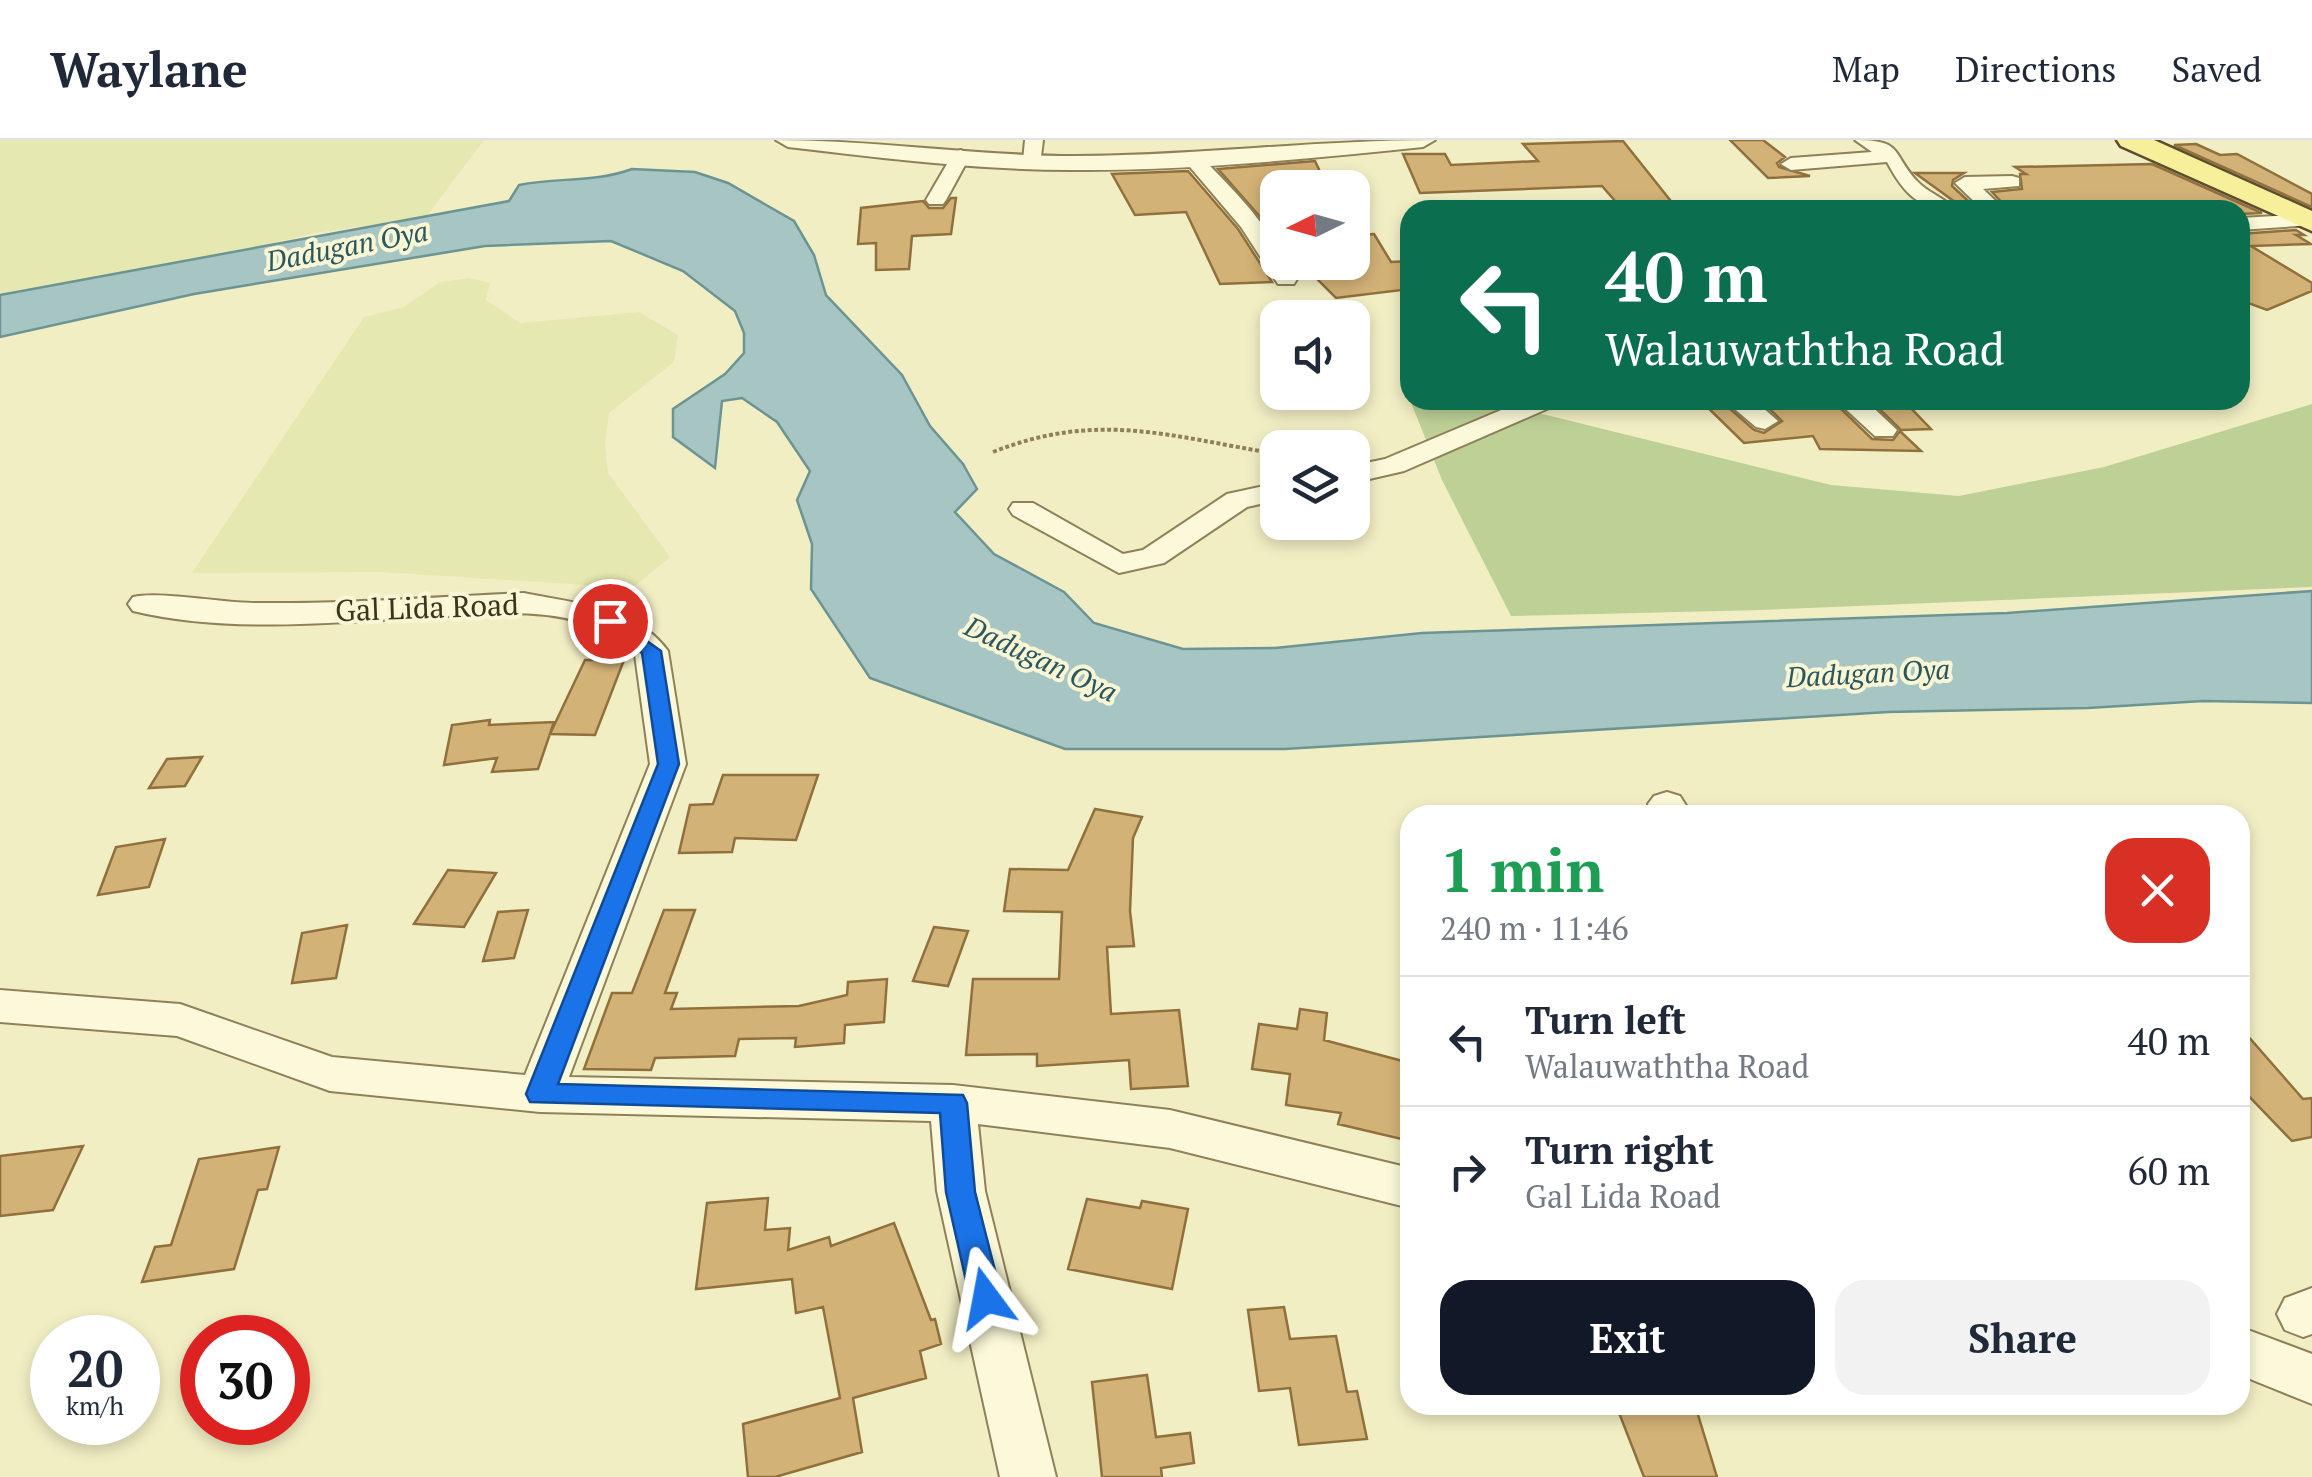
<!DOCTYPE html>
<meta charset="utf-8">
<style>
body{margin:0;font-family:"PT Serif",serif;background:#f2f2f3;color:#1f2937;height:100vh;display:flex;flex-direction:column;font-size:38px;white-space:nowrap}
*{box-sizing:border-box;margin:0}
p{font-size:32px;color:#747a83}
.icon{flex:none;width:55px;height:55px;fill:none;stroke:currentColor;stroke-width:2;stroke-linecap:round;stroke-linejoin:round}
.map{position:relative;flex:1;overflow:hidden}
.panel{position:absolute;left:1400px;top:665px;width:850px;height:610px;display:flex;flex-direction:column;background:#fff;border-radius:30px;box-shadow:0 5px 15px #0003}
.panel>*{flex:none}
.hud{position:absolute;left:1400px;top:60px;width:850px;height:210px;border-radius:30px;box-shadow:0 5px 15px #0003;background:#0b6e4f;color:#fff;overflow:hidden}
.needle{width:65px;rotate:265deg}
.fabs{position:absolute;left:1260px;top:30px;display:grid;gap:20px}
.fabs a{display:grid;place-items:center;width:110px;height:110px;border-radius:20px;background:#fff;box-shadow:0 5px 15px #0003;font-size:50px}
.speed{position:absolute;left:30px;top:1175px;display:flex;gap:20px;font-size:50px;font-weight:700;text-align:center}
.speed>*{display:grid;place-content:center;width:130px;height:130px;border-radius:50%;background:#fff;box-shadow:0 5px 15px #0003;line-height:1}
.speed small{font-size:25px;font-weight:400}
.speed .limit{border:15px solid #d22;background:#fff;color:#111}
.pin{position:absolute;display:grid;place-items:center;width:85px;height:85px;color:#fff;margin:-42px;border:5px solid #fff;border-radius:50%;box-shadow:0 2px 10px #0007}
.me{position:absolute;width:110px;margin:-55px;rotate:347deg;stroke-linejoin:round;filter:drop-shadow(0 0 8px #0008)}
.turn{display:flex;align-items:center;gap:35px;height:210px;padding:0 40px;font-size:45px}
.turn .icon{width:130px;height:130px;stroke-width:2.5}
.turn b{display:block;font-size:70px;line-height:85px}
.round{display:grid;place-items:center;flex:none;width:105px;height:105px;border-radius:30px;background:#f2f2f3}
.headline{display:flex;align-items:center;justify-content:space-between;height:170px;padding:0 40px}
h1{font-size:60px;font-weight:700;line-height:75px;color:#1e9e55}
.primary-button{display:flex;gap:20px;margin-top:auto;padding:20px 40px}
.primary-button a{flex:1;height:115px;border-radius:30px;background:#111827;color:#fff;font-size:40px;font-weight:700;line-height:115px;text-align:center}
.primary-button a+a{background:#f2f2f3;color:#1f2937}
ul{padding:0;list-style:none}
li{display:flex;align-items:center;gap:30px;height:130px;padding:0 40px;border-top:2px solid #e0e1e3}
li div{flex:1}
li b{display:block;font-size:38px}
li em{font-style:normal}
header{display:flex;align-items:center;gap:60px;box-sizing:border-box;height:140px;padding:0 50px;background:#fff;border-bottom:2px solid #e0e1e3}
header strong{font-size:48px}
nav{display:flex;gap:55px;margin-inline-start:auto;font-size:35px}
.map>svg:first-child{display:block}
.farmland{fill:#e5e8b1}
.green{fill:#bdd197}
.water{fill:#a6c5c3;stroke:#6c9493;stroke-width:2.5}
.building{fill:#d3b277;stroke:#90703c;stroke-width:2.5}
.lines{fill:none;stroke-linecap:round;stroke-linejoin:round}
.minor-casing{stroke:#8e8159;stroke-width:4}
.tertiary-casing{stroke:#8e8159;stroke-width:4}
.primary-casing{stroke:#5c4d2d;stroke-width:5}
.path{stroke:#8e8159;stroke-width:4;stroke-dasharray:4 2.5;stroke-linecap:butt}
.minor{fill:#fbf9d9;fill-rule:evenodd}
.tertiary{fill:#fbf9d9;fill-rule:evenodd}
.primary{fill:#f7ef9a;fill-rule:evenodd}
.route{fill:#1a73e8;stroke:#114b97;stroke-width:2.5}
.labels{text-anchor:middle;stroke-width:8;stroke-linejoin:round;paint-order:stroke}
.far-water-label{font-size:28px;font-style:italic;fill:#2c565e;stroke:#f8f6d5}
.street-label{font-size:30px;fill:#3d341e;stroke:#f8f6d5}
</style>
<header>
<strong>Waylane</strong>
<nav><a>Map</a><a>Directions</a><a>Saved</a></nav>
</header>
<div class="map">
<svg width="2312" height="1337" viewBox="0 0 2312 1337">
<rect width="100%" height="100%" fill="#f2eec4"/>
<path class="farmland" d="M0 0H484L426 77 316 93 40 158 0 164Z
M469 138 490 143 486 160 520 183 639 172 678 195 674 222 609 273 605 304 608 333 670 417 632 448 381 432 192 433 364 177 404 167 440 142Z"/>
<path class="green" d="M1410 260H1485L1831 345 1959 356 2104 327 2312 264V447L1762 470 1511 476 1442 340Z"/>
<path class="water" d="M632 29 695 32 728 43 794 81 814 115 826 155 902 235 930 286 963 324 977 349 955 372 994 414 1064 452 1094 483 1183 509 1275 508 1422 493 2007 473 2312 451V563L2203 561 2088 568 1888 572 1285 609H1065L870 538 811 449 812 404 797 360 810 331 777 282 742 258 722 261 715 328 673 297V269L725 234 744 213V193L735 171 683 131 611 101 485 106 194 154 0 197V155L509 61 519 45C558 37 594 43 632 29Z"/>
<path class="building" d="M1730 0H1763L1785 17 1777 23 1779 27 1810 36 1768 38Z
M1623 1 1678 70H1623L1602 46 1420 53 1403 14H1445L1451 25 1538 21 1523 4Z
M2196 4 2220 15 2237 14 2312 54V67L2174 5Z
M1315 21 1324 40 1278 42V105L1262 79 1218 29Z
M2152 24 2262 73 2240 74V70H2225L2212 63 2009 70 1992 52 2022 49 2020 34H2026L2015 27Z
M1188 31 1238 89 1272 142 1220 144 1186 72 1135 75 1112 34Z
M1915 33H1964L1953 40 1952 46 1978 70H1966Z
M951 58H956L951 94 912 96 909 129 876 130V103L858 104 861 68 923 61 929 68H943Z
M2296 90 2304 95H2296L2311 104 2251 106 2312 143V151L2267 170 2240 160V94Z
M1374 94 1391 122 1410 121V149L1336 158 1300 122H1352V95Z
M1700 260H1720L1754 290 1764 293 1782 281 1760 260H1832L1872 299 1893 300 1900 291 1921 311 1820 309 1813 296 1744 303Z
M1870 260H1903L1931 289 1901 290Z
M585 520H624L595 595 550 594Z
M490 580 489 585 554 582 538 629 492 632 497 618 444 625 452 585Z
M202 617 185 646 149 648 167 619Z
M723 635H818L796 700 735 698 732 712 679 713 690 665 713 664Z
M1095 669 1142 677 1133 698 1130 771 1134 806 1107 807 1111 874 1179 870 1188 946 1131 949 1129 920 1037 926V914L966 915 973 839H1059L1062 772 1004 771 1010 729 1068 730Z
M165 699 149 747 98 755 116 707Z
M448 730 496 733 464 787 414 784Z
M528 770 514 818 483 821 498 772Z
M664 770H695L665 853H677L671 869 799 866 847 855 848 842 887 839 884 882 845 885 844 903 795 907 796 898 739 899 735 916 655 918 651 930 584 929 612 853H632Z
M347 785 336 838 292 843 302 793Z
M934 787 968 791 948 846 913 841Z
M1300 869 1327 873 1324 900 1410 923V1001L1338 984 1341 973 1286 965 1290 934 1252 929 1259 884 1297 889Z
M2240 887 2303 959 2312 958V997L2292 1001 2240 947Z
M83 1006 53 1070 0 1076V1016Z
M279 1007 267 1049 258 1050 234 1129 142 1142 155 1107 171 1105 199 1019Z
M768 1058 765 1090 790 1088 788 1110 829 1097 831 1106 894 1083 931 1180 935 1179 941 1204 920 1211 926 1238 853 1258 862 1312 775 1337H748L743 1284 840 1258 823 1167 796 1173 792 1139 696 1149 707 1063Z
M1087 1059 1140 1068 1142 1061 1188 1069 1172 1149 1068 1129Z
M1284 1167 1290 1199 1336 1196 1347 1252 1357 1251 1367 1299 1299 1305 1290 1248 1259 1251 1248 1170Z
M1147 1235 1156 1297 1190 1293 1194 1323 1161 1328 1162 1337H1102L1092 1242Z
M1616 1265H1695L1717 1337H1644Z"/>
<g class="lines">
<defs>
<path id="minor" d="M1025 0H1043L1040 25 1033 27 1023 21Z
M1855 0C1904 0 1891 13 1917 41 1928 53 1945 58 1956 70 1919 70 1904 54 1887 22L1791 30 1781 24 1791 18 1872 12Z
M961 10 970 16 946 60 943 64H929L926 60 954 12Z
M1194 14 1201 16C1223 41 1278 90 1278 122H1286L1297 139 1294 144H1278L1241 87 1184 20Z
M2012 36 2019 38V46L1983 49 2005 70H1983L1955 43 1965 37Z
M2307 74 2312 75V85L2240 90V78Z
M1525 260H1560L1556 265 1404 331 1352 343V326L1385 319Z
M1724 260H1754L1778 281 1765 289 1756 287Z
M1836 260H1865L1897 290 1893 296H1875Z
M1278 343V360L1247 367 1164 423 1119 433 1013 375 1009 369 1013 363H1033L1123 414 1143 410 1227 354Z
M524 453C572 463 637 467 668 511L686 624 569 937 953 945 1170 970 1410 1028V1068L1170 1008 978 984 985 1051 1056 1337H1000L937 1051 931 981 540 972 330 951 177 896 0 882V850L180 864 332 917 525 935 650 624 635 515C624 506 611 493 598 488 545 466 486 474 431 477 334 482 228 494 133 471L128 464 133 457C159 451 223 463 255 463 345 464 434 457 524 453Z
M1667 652 1680 656 1692 675H1654L1648 664 1654 656Z
M2312 1148V1194L2303 1197 2285 1190 2277 1174 2285 1158Z
M2240 1187 2312 1214V1264L2240 1235Z"/>
<path id="tertiary" d="M776 0C876 0 975 16 1075 16 1195 16 1314 0 1435 0L1423 7C1306 19 1189 31 1071 30 976 30 882 18 788 7Z"/>
<path id="primary" d="M2117 0H2154L2312 71V91L2121 6Z"/>
</defs>
<use href="#minor" class="minor-casing"/>
<use href="#tertiary" class="tertiary-casing"/>
<use href="#primary" class="primary-casing"/>
<path class="path" d="M993 312C1099 270 1171 297 1278 314"/>
<use href="#minor" class="minor"/>
<use href="#tertiary" class="tertiary"/>
<use href="#primary" class="primary"/>
</g>
<path class="route" d="M610 475 661 511 679 624 558 944 963 955 967 963 975 1052 1002 1158 997 1168 986 1172 975 1168 970 1158 946 1052 940 973 530 962 526 954 658 624 642 513 604 485V477Z"/>
<g class="labels">
<g class="far-water-label">
<text transform="translate(347 106) rotate(-11)" y="10">Dadugan Oya</text>
<text transform="translate(1041 519) rotate(25)" y="10">Dadugan Oya</text>
<text transform="translate(1868 533) rotate(-3)" y="10">Dadugan Oya</text>
</g>
<g class="street-label">
<text transform="translate(427 468) rotate(-2)" y="10">Gal Lida Road</text>
</g>
</g>
</svg>
<div class="fabs">
<a><svg class="needle" viewBox="-14 -14 28 28"><path d="M0-13l5 13h-10z" fill="#e53935"/><path d="M0 13l5-13h-10z" fill="#747a83"/></svg></a>
<a><svg class="icon" aria-label="sound" viewBox="0 0 24 24"><path d="M4 9h4l5-4v14l-5-4H4zM17 9q2 3 0 6"/></svg></a>
<a><svg class="icon" aria-label="layers" viewBox="0 0 24 24"><path d="M12 4l9 5-9 5-9-5zM3 14l9 5 9-5"/></svg></a>
</div>
<div class="speed"><div>20<small>km/h</small></div><div class="limit">30</div></div>
<div class="pin" style="left:610px;top:481px;background:#d93025"><svg class="icon" aria-label="arrive" viewBox="0 0 24 24"><path d="M6 21V4h12l-3 4 3 4H6"/></svg></div>
<svg class="me" style="left:986px;top:1158px" viewBox="-20 -20 40 40"><path d="M0-17L14 15 0 8-14 15z" fill="#1a73e8" stroke="#fff" stroke-width="4"/></svg>
<div class="hud">
<div class="turn"><svg class="icon" aria-label="left" viewBox="0 0 24 24"><path d="M17 20v-9H6M10 6l-5 5 5 5"/></svg><div><b>40 m</b>Walauwaththa Road</div></div>
</div>
<section class="panel">
<div class="headline"><div><h1>1 min</h1><p>240 m · 11:46</p></div><a class="round" style="background:#d93025;color:#fff"><svg class="icon" aria-label="close" viewBox="0 0 24 24"><path d="M6 6l12 12M18 6L6 18"/></svg></a></div>
<ul>
<li><svg class="icon" aria-label="left" viewBox="0 0 24 24"><path d="M17 20v-9H6M10 6l-5 5 5 5"/></svg><div><b>Turn left</b><p>Walauwaththa Road</p></div><em>40 m</em></li>
<li><svg class="icon" aria-label="right" viewBox="0 0 24 24"><path d="M7 20v-9h11M14 6l5 5-5 5"/></svg><div><b>Turn right</b><p>Gal Lida Road</p></div><em>60 m</em></li>
</ul>
<div class="primary-button"><a>Exit</a><a>Share</a></div>
</section>
</div>
